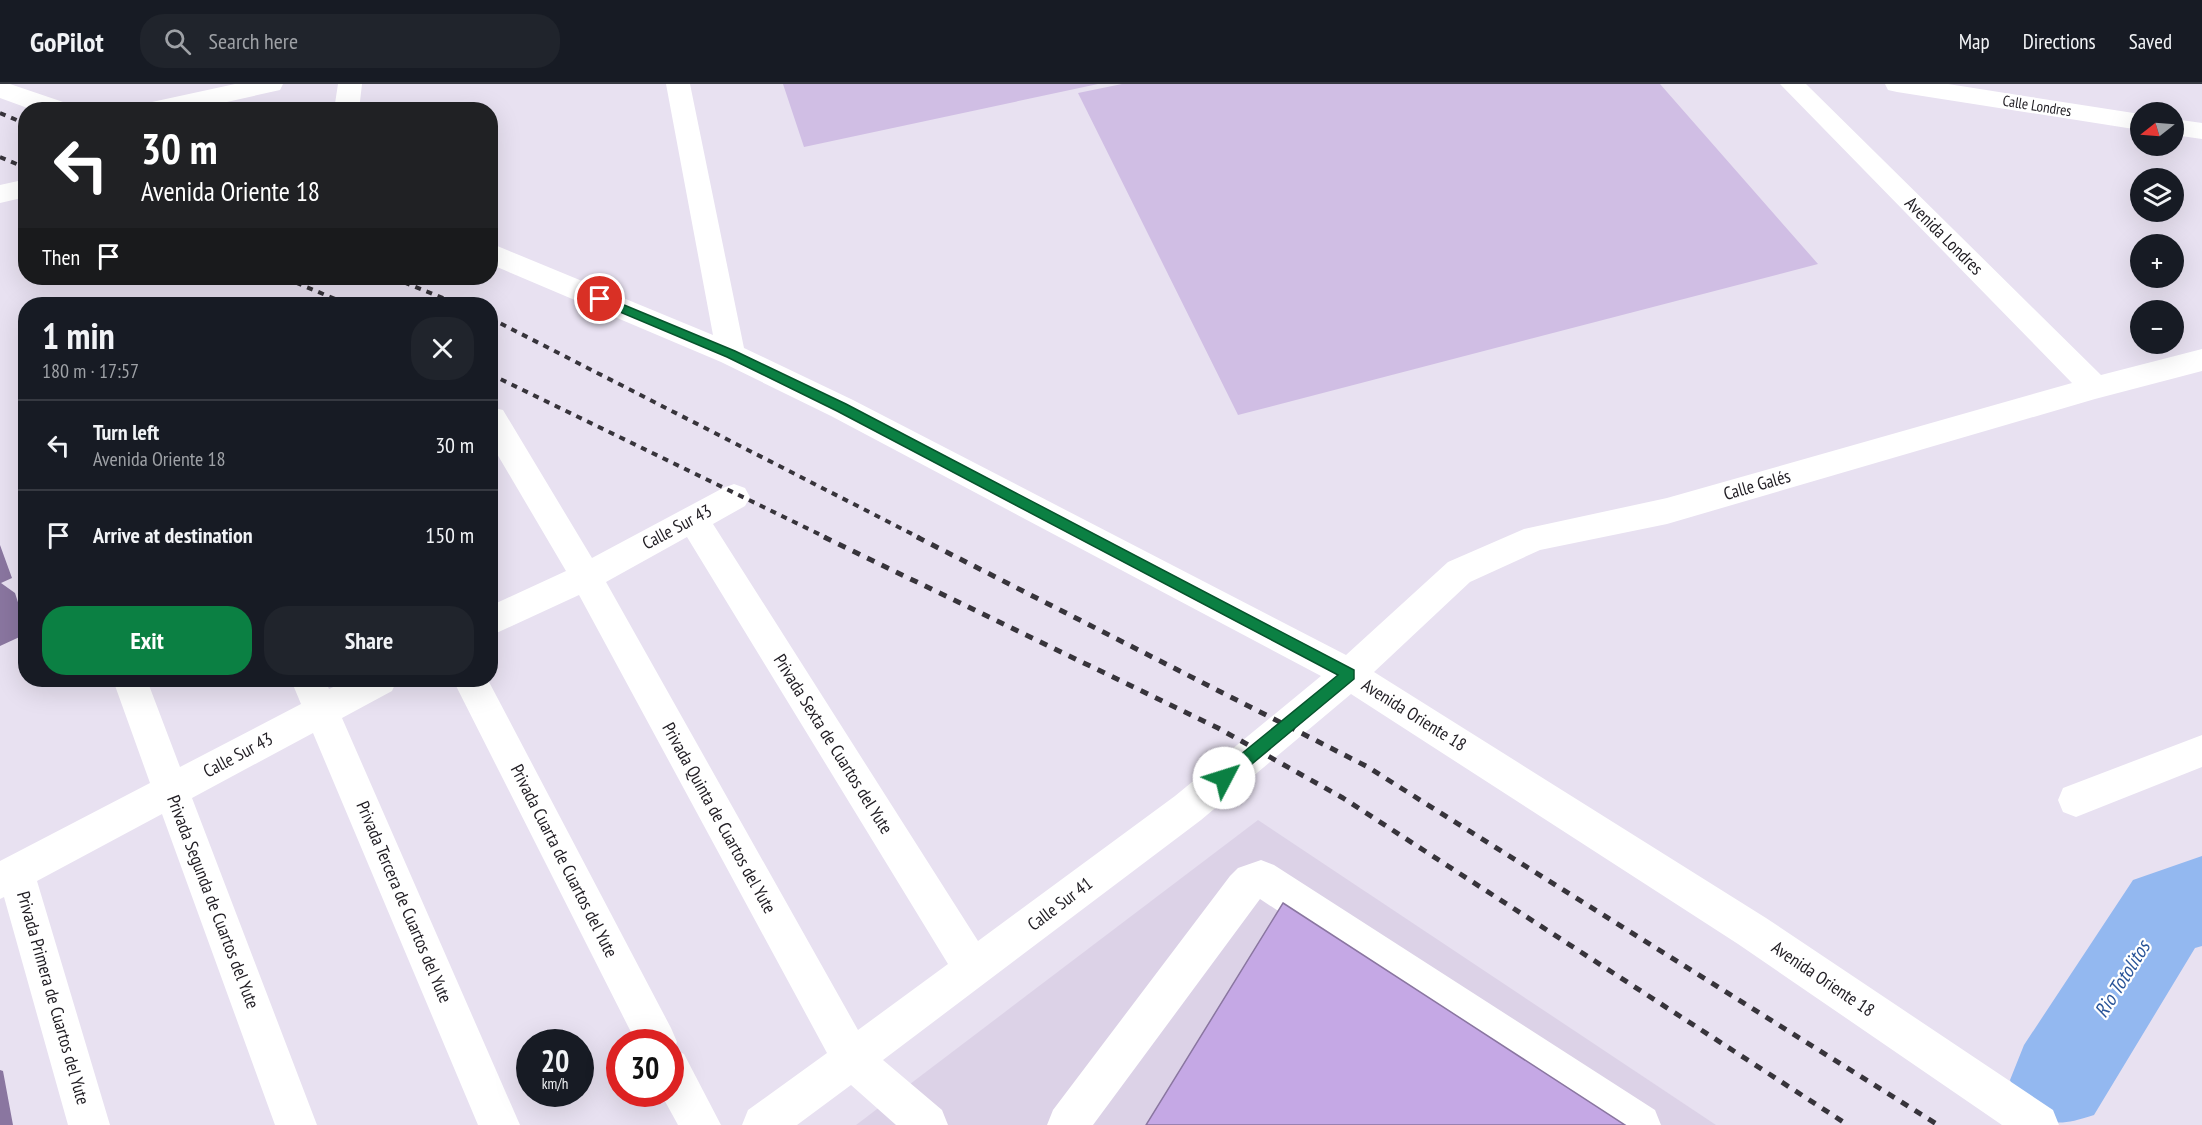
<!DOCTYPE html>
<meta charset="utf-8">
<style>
body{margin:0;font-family:"PT Sans Narrow",sans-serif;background:#20242c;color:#f1f3f6;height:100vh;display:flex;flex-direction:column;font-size:22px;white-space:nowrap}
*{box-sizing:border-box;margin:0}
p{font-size:20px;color:#9ea1a6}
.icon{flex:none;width:33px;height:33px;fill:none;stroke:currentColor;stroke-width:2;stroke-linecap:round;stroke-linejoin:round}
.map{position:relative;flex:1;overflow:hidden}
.panel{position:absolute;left:18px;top:213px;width:480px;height:390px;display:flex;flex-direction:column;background:#171b24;border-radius:24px;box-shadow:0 6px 24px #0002}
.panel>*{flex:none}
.top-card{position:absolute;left:18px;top:18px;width:480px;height:183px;border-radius:24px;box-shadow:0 6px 24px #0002;background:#202124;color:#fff;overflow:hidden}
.needle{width:39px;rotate:253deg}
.controls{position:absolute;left:2130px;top:18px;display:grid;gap:12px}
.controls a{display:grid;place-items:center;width:54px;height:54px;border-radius:50%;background:#171b24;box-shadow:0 6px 24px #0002;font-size:30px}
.speed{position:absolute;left:516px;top:945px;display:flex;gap:12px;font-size:30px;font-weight:700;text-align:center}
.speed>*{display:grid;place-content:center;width:78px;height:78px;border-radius:50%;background:#171b24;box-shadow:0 6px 24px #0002;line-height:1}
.speed small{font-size:15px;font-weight:400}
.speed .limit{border:9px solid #d22;background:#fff;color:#111}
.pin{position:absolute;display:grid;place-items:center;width:51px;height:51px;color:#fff;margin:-26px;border:3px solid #fff;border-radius:50%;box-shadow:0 2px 6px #0007}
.me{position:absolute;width:66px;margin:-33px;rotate:50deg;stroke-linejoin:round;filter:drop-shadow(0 0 4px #0008)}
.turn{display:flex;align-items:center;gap:21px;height:126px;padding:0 24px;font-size:27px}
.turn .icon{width:78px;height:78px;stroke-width:2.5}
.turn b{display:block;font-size:42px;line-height:51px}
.then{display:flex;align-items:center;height:57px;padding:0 24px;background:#0003;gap:12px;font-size:22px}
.round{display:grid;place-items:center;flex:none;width:63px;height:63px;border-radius:24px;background:#20242c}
.headline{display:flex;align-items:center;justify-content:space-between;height:102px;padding:0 24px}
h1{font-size:36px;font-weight:700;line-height:45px}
.action{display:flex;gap:12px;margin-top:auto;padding:12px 24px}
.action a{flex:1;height:69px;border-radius:24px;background:#0b8043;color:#fff;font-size:24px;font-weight:700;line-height:69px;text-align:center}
.action a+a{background:#20242c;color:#f1f3f6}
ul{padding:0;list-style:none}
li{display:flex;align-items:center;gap:18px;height:90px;padding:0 24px;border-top:2px solid #363941}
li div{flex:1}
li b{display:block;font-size:22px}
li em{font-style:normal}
header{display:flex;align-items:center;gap:36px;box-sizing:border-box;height:84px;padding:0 30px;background:#171b24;border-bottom:2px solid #363941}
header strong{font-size:28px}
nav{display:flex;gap:33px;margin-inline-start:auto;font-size:21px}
.search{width:420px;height:54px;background:#20242c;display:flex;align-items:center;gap:15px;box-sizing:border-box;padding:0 21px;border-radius:24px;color:#9ea1a6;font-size:22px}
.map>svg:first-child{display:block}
.medical{fill:#dcd2e7}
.green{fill:#d0bee4}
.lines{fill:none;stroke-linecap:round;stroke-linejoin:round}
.river{fill:#93b8f0;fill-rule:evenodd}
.minor{fill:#fff;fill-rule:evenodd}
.rail-far1{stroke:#37343b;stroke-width:4;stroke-dasharray:6 6;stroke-linecap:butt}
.rail{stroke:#37343b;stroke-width:5;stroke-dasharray:8 8;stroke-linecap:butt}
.shaded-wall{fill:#8a76a0}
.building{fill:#c5a8e5;stroke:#8a76a0;stroke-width:1.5}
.route{fill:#0b8043;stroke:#07532c;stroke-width:1.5}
.labels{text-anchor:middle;stroke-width:4.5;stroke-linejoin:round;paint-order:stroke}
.far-street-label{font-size:15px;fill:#201d23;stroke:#fff}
.street-label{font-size:18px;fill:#201d23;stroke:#fff}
.water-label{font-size:20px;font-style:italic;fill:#295498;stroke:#fff}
</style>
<header>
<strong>GoPilot</strong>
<div class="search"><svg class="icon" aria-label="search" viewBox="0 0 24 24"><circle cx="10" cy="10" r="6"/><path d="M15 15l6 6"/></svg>Search here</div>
<nav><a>Map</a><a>Directions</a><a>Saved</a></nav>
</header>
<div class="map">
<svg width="2202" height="1041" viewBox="0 0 2202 1041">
<rect width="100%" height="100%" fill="#e8e1f1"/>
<path class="medical" d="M1258 736 1716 1041H856Z"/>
<path class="green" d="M783 0H1098L804 63Z
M1122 0H1660L1818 180 1238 331 1078 9Z"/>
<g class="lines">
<path class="river" d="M2202 772V862L2195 864 2094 1031C2063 1041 2055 1041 2024 1031L2010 996 2024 961 2133 796Z"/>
<path class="minor" d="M0 0H10L69 20 72 26H33L0 14Z
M235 0H283L280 6 191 26H140L143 20 152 18Z
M338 0H362L359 26H334Z
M666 0H690L744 264 853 316 1346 571 1448 478 1524 445 1667 414 2072 299 1780 0H1806L2101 291 2202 265V287L2095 315 1667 440 1540 466 1470 498 1374 588 1766 834 2053 1026 2059 1041H2002L1738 860 1351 610 1201 736 883 976 942 1026 948 1041H896L851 1001 797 1041H742L748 1026 827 969 579 511 490 552V522L566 487 490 358V323L503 326 592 474 723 404 734 400 745 404 750 413 745 422 713 440 978 857 1175 712 1321 592 831 332 721 278 490 180V159L713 251ZM687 453 948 880 858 946 606 498Z
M1885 0H1948L2140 30V46L1897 8 1888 6Z
M2174 35 2202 39V55L2174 51Z
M18 97 26 99V113L0 119V101Z
M113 596H147L180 683 301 620 291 596H325L329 605 348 596H397L392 607 342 634 520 1041H478L313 649 192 714 317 1041H275L162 730 37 797 110 1041H68L4 813 0 815V777L150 699Z
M453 596H488L671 944 677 958 674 965 684 970 721 1041H678L661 1010H670V958H636Z
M2202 651V683L2076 733 2063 728 2058 716 2063 704Z
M1261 776 1274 781 1655 1026 1661 1041H1603L1260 815 1093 1041H1047L1053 1026 1230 792 1238 784Z"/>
<path class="rail-far1" d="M0 29 26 40
M0 73 26 84
M285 194 347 220
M393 194 458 220
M490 234 920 454
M490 290 827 454"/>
<path class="rail" d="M824 453 1218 644 1343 714 1848 1041
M917 453 1366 682 1938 1041"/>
</g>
<path class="shaded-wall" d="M0 461 12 494 1 499 15 509 26 543V550L0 562Z
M0 986 3 987 13 1041H0Z"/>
<path class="building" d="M1283 819 1625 1041H1146Z"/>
<path class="route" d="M600 211 735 267 846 320 1354 586V595L1229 699H1218L1216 694 1218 689 1338 591 837 327 727 273 596 218 594 215Z"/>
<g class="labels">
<g class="far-street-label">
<text transform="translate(2037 22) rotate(9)" y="5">Calle Londres</text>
</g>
<g class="street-label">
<text transform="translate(1944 152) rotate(45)" y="6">Avenida Londres</text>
<text transform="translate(1757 401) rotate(-16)" y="6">Calle Galés</text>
<text transform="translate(677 443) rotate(-28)" y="6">Calle Sur 43</text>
<text transform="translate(1414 631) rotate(32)" y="6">Avenida Oriente 18</text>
<text transform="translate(833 660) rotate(58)" y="6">Privada Sexta de Cuartos del Yute</text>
<text transform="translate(238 671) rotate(-28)" y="6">Calle Sur 43</text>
<text transform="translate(719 734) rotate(61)" y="6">Privada Quinta de Cuartos del Yute</text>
<text transform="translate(564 777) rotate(63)" y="6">Privada Cuarta de Cuartos del Yute</text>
<text transform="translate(213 818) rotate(69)" y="6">Privada Segunda de Cuartos del Yute</text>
<text transform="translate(404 818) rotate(67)" y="6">Privada Tercera de Cuartos del Yute</text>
<text transform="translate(1060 820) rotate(-37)" y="6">Calle Sur 41</text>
<text transform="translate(1823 895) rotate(34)" y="6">Avenida Oriente 18</text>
<text transform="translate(53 914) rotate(74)" y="6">Privada Primera de Cuartos del Yute</text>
</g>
<g class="water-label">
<text transform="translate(2122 895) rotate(-58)" y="7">Rio Totolitos</text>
</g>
</g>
</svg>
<div class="controls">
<a><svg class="needle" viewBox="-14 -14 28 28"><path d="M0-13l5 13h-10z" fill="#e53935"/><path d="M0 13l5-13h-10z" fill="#9ea1a6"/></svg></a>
<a><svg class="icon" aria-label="layers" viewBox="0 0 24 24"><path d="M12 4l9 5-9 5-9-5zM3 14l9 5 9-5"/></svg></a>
<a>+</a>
<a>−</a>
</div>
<div class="speed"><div>20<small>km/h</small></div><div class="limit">30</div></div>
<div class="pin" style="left:600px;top:215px;background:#d93025"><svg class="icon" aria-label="arrive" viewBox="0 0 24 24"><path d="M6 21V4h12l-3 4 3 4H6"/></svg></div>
<svg class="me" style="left:1224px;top:694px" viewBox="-20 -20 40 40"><circle r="19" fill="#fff"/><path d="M0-13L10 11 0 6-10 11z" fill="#0b8043"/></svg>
<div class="top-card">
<div class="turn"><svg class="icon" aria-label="left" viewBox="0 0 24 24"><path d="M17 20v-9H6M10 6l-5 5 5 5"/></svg><div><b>30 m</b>Avenida Oriente 18</div></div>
<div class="then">Then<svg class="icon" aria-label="arrive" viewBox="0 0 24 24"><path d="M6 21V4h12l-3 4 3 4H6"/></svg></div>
</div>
<section class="panel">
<div class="headline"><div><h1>1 min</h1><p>180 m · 17:57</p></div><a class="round"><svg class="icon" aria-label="close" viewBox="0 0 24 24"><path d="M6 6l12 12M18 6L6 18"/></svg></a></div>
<ul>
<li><svg class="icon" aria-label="left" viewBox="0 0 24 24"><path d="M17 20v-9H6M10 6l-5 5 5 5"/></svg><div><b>Turn left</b><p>Avenida Oriente 18</p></div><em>30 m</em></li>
<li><svg class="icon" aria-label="arrive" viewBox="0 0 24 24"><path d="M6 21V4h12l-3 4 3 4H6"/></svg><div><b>Arrive at destination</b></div><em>150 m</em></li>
</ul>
<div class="action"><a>Exit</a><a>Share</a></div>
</section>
</div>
